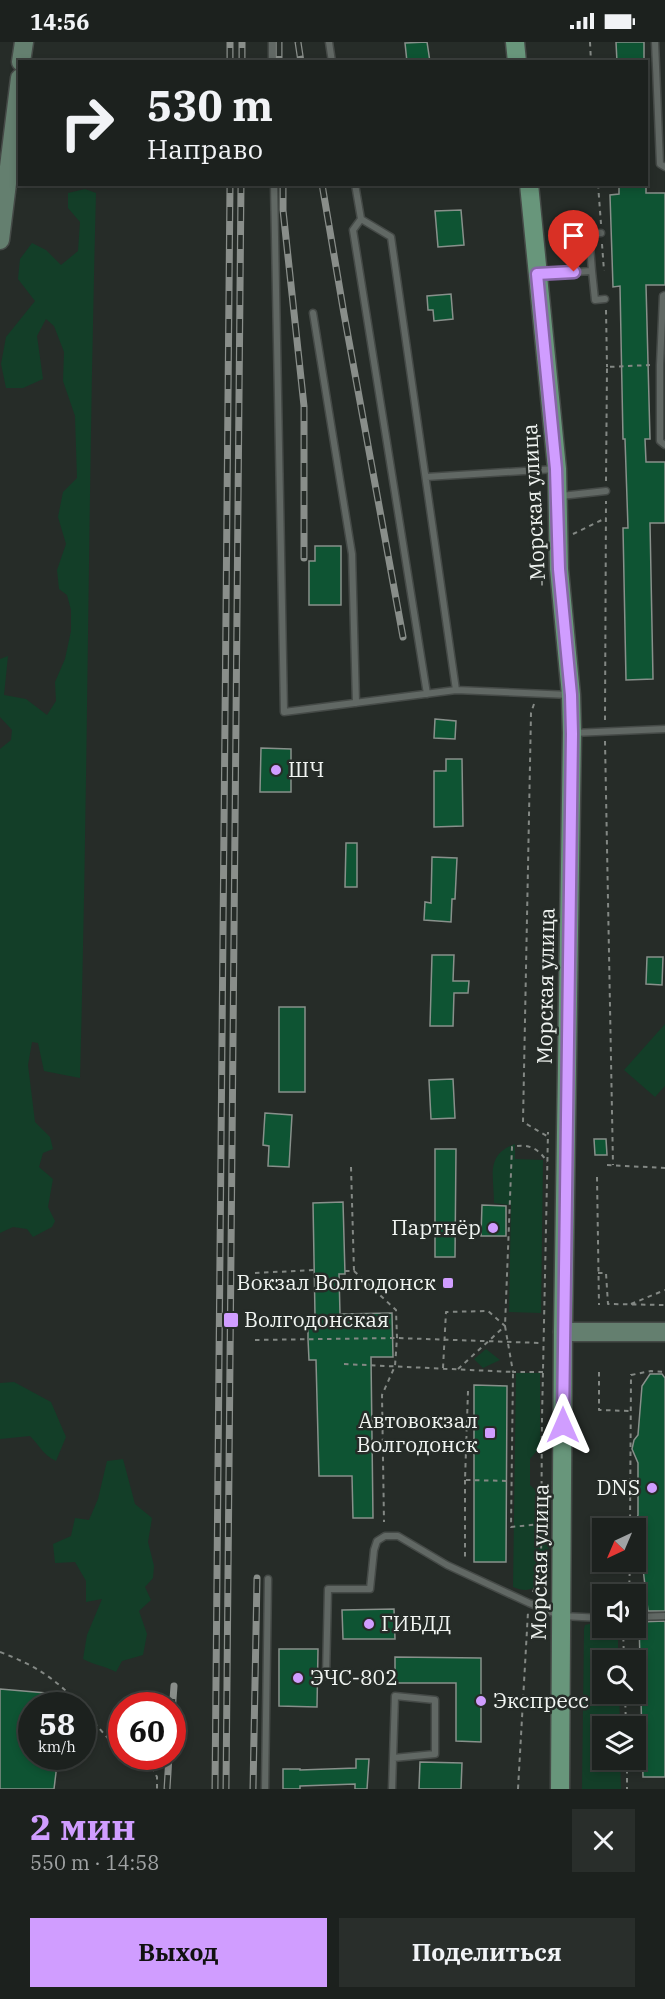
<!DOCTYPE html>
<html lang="ru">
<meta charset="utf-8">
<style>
body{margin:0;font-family:"IBM Plex Serif",serif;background:#292e2b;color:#f1f3f6;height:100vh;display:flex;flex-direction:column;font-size:22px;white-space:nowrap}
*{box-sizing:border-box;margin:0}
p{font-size:20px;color:#a0a3a4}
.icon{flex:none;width:33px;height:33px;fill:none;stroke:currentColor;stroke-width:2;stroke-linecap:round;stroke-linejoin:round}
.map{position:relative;height:1747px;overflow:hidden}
.details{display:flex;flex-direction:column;background:#1c211e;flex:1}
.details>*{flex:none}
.hud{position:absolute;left:18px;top:18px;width:630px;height:126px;border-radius:0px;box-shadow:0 3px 9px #0003,0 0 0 2px #3a3e3c;background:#1c211e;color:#f1f3f6;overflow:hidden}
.needle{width:39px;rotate:224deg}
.tools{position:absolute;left:592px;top:1476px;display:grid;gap:12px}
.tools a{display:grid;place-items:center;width:54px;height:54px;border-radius:0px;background:#1c211e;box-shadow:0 3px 9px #0003,0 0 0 2px #3a3e3c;font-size:30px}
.speed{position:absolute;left:18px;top:1650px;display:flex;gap:12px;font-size:30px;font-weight:700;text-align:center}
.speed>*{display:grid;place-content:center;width:78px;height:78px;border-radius:50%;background:#1c211e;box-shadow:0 3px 9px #0003,0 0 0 2px #3a3e3c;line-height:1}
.speed small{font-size:15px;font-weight:400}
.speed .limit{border:9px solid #d22;background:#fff;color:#111}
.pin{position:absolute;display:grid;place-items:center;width:51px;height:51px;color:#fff;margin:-62px -26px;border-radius:50% 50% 50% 0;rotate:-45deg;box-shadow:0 0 6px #0007}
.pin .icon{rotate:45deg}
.me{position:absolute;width:66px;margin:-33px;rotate:0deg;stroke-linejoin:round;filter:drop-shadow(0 0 4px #0008)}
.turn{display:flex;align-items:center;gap:21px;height:126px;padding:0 30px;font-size:27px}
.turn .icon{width:78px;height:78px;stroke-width:2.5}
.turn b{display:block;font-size:42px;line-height:51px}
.round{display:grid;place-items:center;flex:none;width:63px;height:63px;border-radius:0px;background:#292e2b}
.head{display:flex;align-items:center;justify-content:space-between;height:102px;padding:0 30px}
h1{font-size:36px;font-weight:700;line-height:45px;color:#d09dff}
.cta{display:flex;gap:12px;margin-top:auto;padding:12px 30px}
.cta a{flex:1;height:69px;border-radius:0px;background:#d09dff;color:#111;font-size:24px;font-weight:700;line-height:69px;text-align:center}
.cta a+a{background:#292e2b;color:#f1f3f6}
.status{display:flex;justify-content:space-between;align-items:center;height:42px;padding:0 30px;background:#1c211e;direction:ltr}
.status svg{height:16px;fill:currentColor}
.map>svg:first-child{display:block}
.green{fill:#133e28}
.building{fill:#0e5433;stroke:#88908b;stroke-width:1.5}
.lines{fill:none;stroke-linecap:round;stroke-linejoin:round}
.lane-casing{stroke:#454a47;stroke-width:9}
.secondary-casing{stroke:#454a47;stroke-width:21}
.primary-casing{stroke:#454a47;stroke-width:21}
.path{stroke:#838884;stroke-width:2;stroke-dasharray:4.5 4.5;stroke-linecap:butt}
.lane{stroke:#616864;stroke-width:6}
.secondary{stroke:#647f6f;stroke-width:18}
.primary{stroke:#68967b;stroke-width:18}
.rail-casing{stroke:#898e8a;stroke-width:7}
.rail{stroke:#262c28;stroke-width:4.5;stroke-dasharray:14;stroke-linecap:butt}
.route-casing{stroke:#8766a6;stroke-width:15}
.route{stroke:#d09dff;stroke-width:10}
.poi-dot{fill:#d09dff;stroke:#262c28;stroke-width:2}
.labels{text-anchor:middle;stroke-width:5;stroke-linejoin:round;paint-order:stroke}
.street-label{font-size:21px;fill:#f0f4f1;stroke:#262c28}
.poi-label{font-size:21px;fill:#f0f4f1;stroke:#262c28;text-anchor:start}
</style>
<div class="status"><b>14:56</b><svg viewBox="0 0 49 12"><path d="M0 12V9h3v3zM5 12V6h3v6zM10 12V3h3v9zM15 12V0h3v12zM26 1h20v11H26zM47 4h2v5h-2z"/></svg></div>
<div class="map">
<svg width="665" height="1747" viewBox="0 0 665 1747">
<rect width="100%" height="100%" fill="#262c28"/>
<path class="green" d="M85 147 96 151C88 446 88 741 80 1036L44 1029 38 1001 32 1000 28 1023 35 1080 50 1095 53 1107 43 1111 39 1125 53 1137 48 1165 55 1179 52 1185 33 1195 27 1187 13 1185 0 1191V707L11 698 12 688 0 675V617L8 614 4 653 26 657 47 673 56 659 55 640 65 617 71 589V568L67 553 59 547 57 528 66 502 58 475 63 450 77 436 75 374 63 339 64 310 54 284 46 277 37 294 43 337 23 346H6L1 322 6 295 35 259 18 237 20 217 32 201 46 208 61 223 78 209 80 180 68 166V151Z
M665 982V1044L655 1055 624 1028Z
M515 1102V1117L543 1118 541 1271 509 1270 511 1163 494 1161C494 1134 485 1113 515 1102Z
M486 1307 500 1318 483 1326 474 1317Z
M516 1331H540V1405L530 1417V1443L548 1460C548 1484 558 1564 513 1545Z
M14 1340 51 1360 66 1395 56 1419C43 1413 40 1404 30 1394L0 1397V1341Z
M123 1417 135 1462 152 1476 148 1500 154 1524 153 1536 145 1545 151 1558 139 1569 147 1592 143 1613 122 1619 116 1630C105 1624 94 1623 83 1617L87 1593 102 1557 86 1560V1539L75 1520 55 1521 53 1502 71 1494 75 1476 89 1478 98 1457 107 1419Z
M589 1582H603V1586H618V1618H603V1652H619L620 1684H603V1718H620L621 1747H582L584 1587 585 1583Z"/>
<path class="building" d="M427 0 430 20H407L405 1Z
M616 0H644V20H617Z
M619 142H646V151H665V243H646L650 397H645L646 420H665V481H650L653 637 626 638 623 486H628L625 397H623L620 244 613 245 610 153 619 152Z
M461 168 464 203 438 205 435 169Z
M451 252 453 277 434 279 433 268H428L427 254Z
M315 504H341V563H309V519H315Z
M435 677 456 679 455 697 434 696Z
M261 706 291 707V750H260Z
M446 717H462L463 784 434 785V729H446Z
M346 801H357V845H345Z
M432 815 457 816 455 857H452L451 880 424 878 425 860 431 861Z
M432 913H454L453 939H469L468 951H454L453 984H430Z
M647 915H663L662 943 646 942Z
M279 965H305V1050H279Z
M453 1037 455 1076 431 1077 429 1038Z
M265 1071 292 1073 289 1125 268 1124 269 1104 263 1103Z
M594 1097H606L607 1113H595Z
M435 1107H456L455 1215H435Z
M343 1160 345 1232H339L340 1272 392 1271 393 1315H371L373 1476H353L352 1434H319L316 1318H309L308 1297V1273H315L313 1161Z
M482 1163 506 1164V1194H481Z
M650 1332H662L665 1336V1569H648L640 1501 636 1495V1486H634L638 1473V1421L632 1407 634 1398 638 1393 642 1344Z
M474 1343 507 1344 506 1520H474Z
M394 1567 395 1597H343L342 1568Z
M665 1579V1735H643L639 1580Z
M279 1607H318L317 1665 279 1664Z
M395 1615 481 1616V1700L456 1699V1641H395Z
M0 1647 58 1652 57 1664H32V1714H58L54 1747H0Z
M356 1717H369L367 1747H355V1742L300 1744V1747H283V1727H300V1728L356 1726Z
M420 1720 462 1721 461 1747H419Z"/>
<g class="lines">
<defs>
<path id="lane" d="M272 0V20
M329 0 332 20
M655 0 660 122 665 125
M274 142 284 670 456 648 391 195 361 177 355 142
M361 177 353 188 427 652
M592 229 589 192 601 191
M541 232 592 229 595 258 605 257
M665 253 663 254 660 323V399L665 403
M313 271 352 512 356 661
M426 435 556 427
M561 454 606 449
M456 648 570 653
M573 691 665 687
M636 1575 665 1574
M326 1634 328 1547H370L374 1508 377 1499 385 1494H398L447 1523 529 1561 561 1574 603 1576
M265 1747 268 1537
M392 1747 395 1654 435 1658V1712L393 1716"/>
<path id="secondary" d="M21 20 24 0
M0 198 20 36
M563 1290H665"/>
<path id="primary" d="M515 0 517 20
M529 142 557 427 559 527 571 653 572 691 563 1290 560 1747"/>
</defs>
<use href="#lane" class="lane-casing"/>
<use href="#secondary" class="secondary-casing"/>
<use href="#primary" class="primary-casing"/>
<path class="path" d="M590 0 591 20
M598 142 601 182
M602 202 604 229
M606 268 607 325
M606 439 607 325 650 323
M573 492 606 476
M542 530V545
M534 662 531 671 523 1080 547 1094
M605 678 606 459
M605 699 613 1123
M607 1123 665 1126
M351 1125 354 1229
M597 1135 599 1263
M345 1229H354L396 1268 397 1296 395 1324 382 1353 384 1480
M255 1231 314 1228
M598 1231H606L608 1262 665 1263
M631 1262 665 1248
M255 1298 397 1296 541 1301
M344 1322 513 1330 511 1485 541 1482
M443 1326 446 1270 488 1269 505 1284 458 1327
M543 1330H513L505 1284 512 1105C527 1101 539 1106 547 1120
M599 1330V1368L631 1369
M468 1349 465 1438 511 1439
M465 1438V1519
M630 1486 631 1333 651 1329 665 1330
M533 1550 541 1529 542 1376 548 1090
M629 1552 630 1520
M623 1586 624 1618
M0 1610C34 1623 56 1636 80 1664
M625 1611 640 1612
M625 1652 626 1684
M82 1667 122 1712
M128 1714 151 1723 157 1735V1747
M627 1718V1747
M518 1747 528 1570"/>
<use href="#lane" class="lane"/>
<use href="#secondary" class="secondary"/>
<use href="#primary" class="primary"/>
<defs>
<path id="rail" d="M279 0V20
M298 0 301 20
M230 20V0
M242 20V0
M283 142V168L304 364V516
M322 142 344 272 403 595
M172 1671 174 1644
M167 1747 169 1714
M215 1747 230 142
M226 1747 241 142
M253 1747 257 1536"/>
</defs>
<use href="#rail" class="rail-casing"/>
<use href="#rail" class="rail"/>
</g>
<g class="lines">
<defs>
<path id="route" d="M563 1383 572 692 571 653 559 527 556 427 537 232 574 230"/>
</defs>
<use href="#route" class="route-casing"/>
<use href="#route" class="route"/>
</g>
<g class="poi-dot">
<circle cx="276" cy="728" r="6"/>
<circle cx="493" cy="1186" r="6"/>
<rect x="442" y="1235" width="12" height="12" rx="3"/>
<rect x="223" y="1270" width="16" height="16" rx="3"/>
<rect x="484" y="1385" width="12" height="12" rx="3"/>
<circle cx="652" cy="1446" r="6"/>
<circle cx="369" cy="1582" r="6"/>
<circle cx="298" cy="1636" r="6"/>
<circle cx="481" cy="1659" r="6"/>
</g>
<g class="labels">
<g class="street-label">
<text transform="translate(534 460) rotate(-93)" y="7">Морская улица</text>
<text transform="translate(546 944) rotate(-89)" y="7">Морская улица</text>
<text transform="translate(540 1520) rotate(-89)" y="7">Морская улица</text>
</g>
<g class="poi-label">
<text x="288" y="735">ШЧ</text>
<text x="481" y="1193" text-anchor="end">Партнёр</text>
<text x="436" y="1248" text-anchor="end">Вокзал Волгодонск</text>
<text x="244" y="1285">Волгодонская</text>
<text x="478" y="1386" text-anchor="end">Автовокзал<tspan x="478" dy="24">Волгодонск</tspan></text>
<text x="640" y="1453" text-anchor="end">DNS</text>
<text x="381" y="1589">ГИБДД</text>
<text x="310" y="1643">ЭЧС-802</text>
<text x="493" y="1666">Экспресс</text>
</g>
</g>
</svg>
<div class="tools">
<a><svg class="needle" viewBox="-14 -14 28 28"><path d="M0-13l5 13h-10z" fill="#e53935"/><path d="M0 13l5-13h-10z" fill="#a0a3a4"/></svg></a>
<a><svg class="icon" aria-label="sound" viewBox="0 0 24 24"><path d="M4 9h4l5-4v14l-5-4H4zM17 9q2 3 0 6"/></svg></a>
<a><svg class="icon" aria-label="search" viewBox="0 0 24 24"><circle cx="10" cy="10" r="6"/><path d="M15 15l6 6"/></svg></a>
<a><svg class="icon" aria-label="layers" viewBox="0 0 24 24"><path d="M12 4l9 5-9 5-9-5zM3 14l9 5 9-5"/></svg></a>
</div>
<div class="speed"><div>58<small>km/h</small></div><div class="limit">60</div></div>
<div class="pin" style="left:574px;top:230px;background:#d93025"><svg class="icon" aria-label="arrive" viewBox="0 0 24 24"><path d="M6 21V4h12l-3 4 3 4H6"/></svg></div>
<svg class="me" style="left:563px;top:1383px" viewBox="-20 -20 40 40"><path d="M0-17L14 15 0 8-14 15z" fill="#d09dff" stroke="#fff" stroke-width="4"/></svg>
<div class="hud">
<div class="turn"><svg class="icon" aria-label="right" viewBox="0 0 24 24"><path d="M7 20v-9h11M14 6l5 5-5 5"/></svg><div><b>530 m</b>Направо</div></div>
</div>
</div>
<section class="details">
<div class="head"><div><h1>2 мин</h1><p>550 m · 14:58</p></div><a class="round"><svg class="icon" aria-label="close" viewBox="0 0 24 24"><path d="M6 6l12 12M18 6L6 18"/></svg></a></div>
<div class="cta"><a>Выход</a><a>Поделиться</a></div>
</section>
